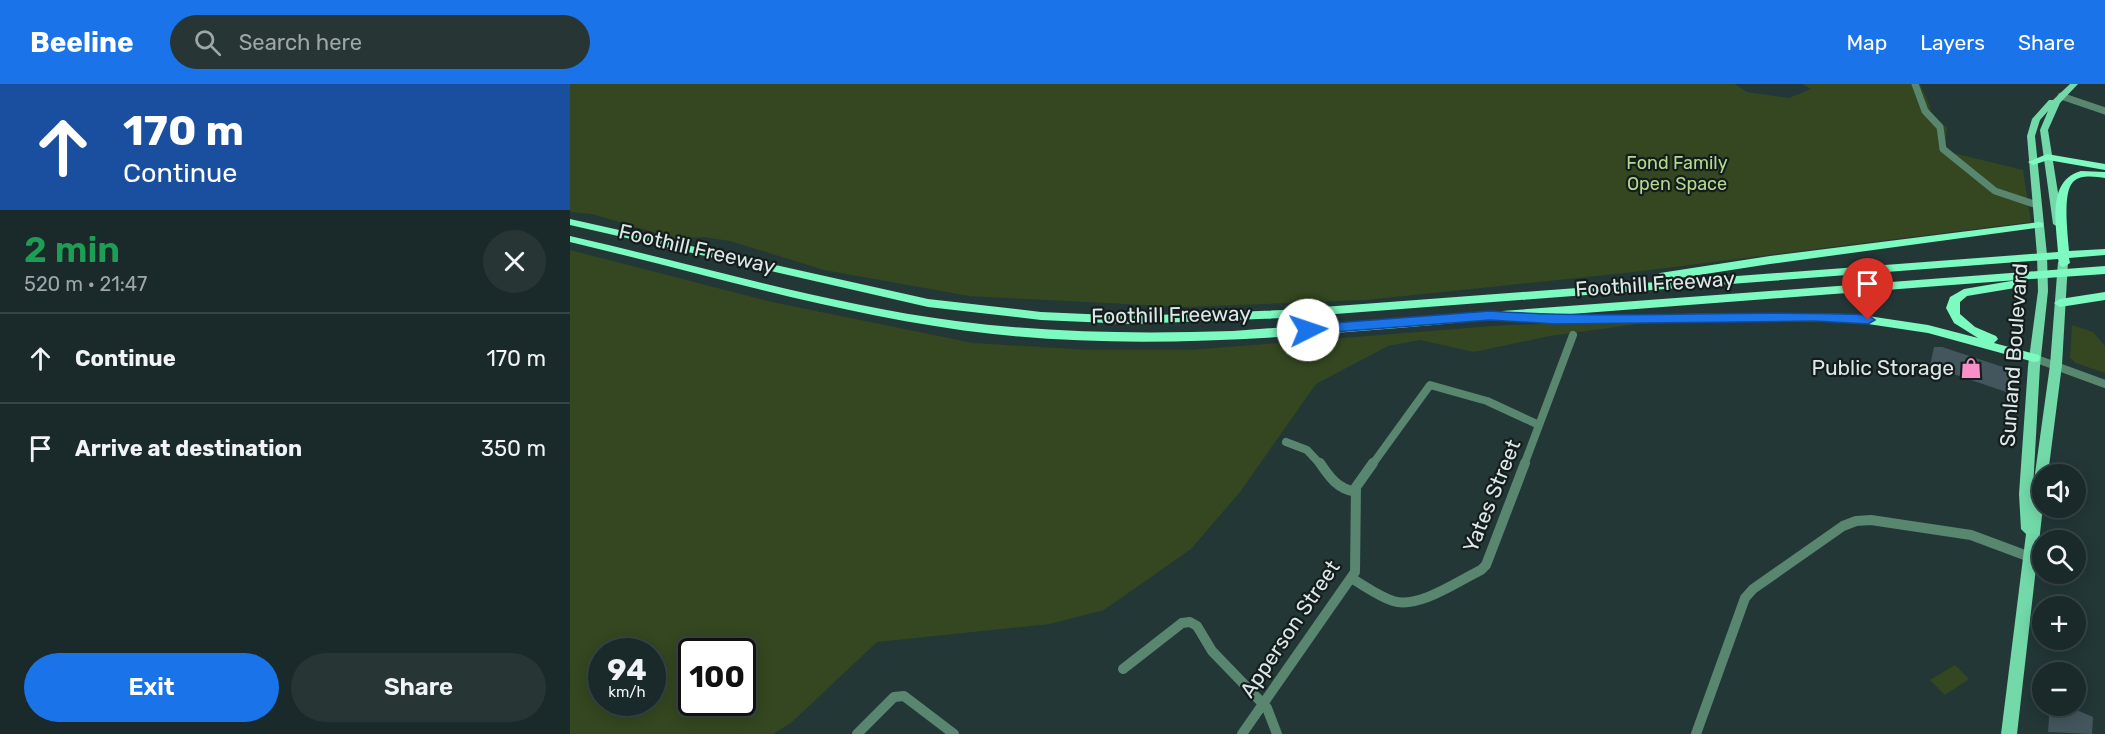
<!DOCTYPE html>
<meta charset="utf-8">
<style>
body{margin:0;font-family:Rubik,sans-serif;background:#273535;color:#f1f3f6;height:100vh;display:flex;flex-direction:column;font-size:22px;white-space:nowrap}
*{box-sizing:border-box;margin:0}
p{font-size:20px;color:#9fa6a8}
.icon{flex:none;width:33px;height:33px;fill:none;stroke:currentColor;stroke-width:2;stroke-linecap:round;stroke-linejoin:round}
.map{position:relative;flex:1;overflow:hidden}
.drawer{display:flex;flex-direction:column;background:#1a2929;width:570px}
.drawer>*{flex:none}
.guide{background:#1a4fa0;color:#fff;overflow:hidden}
.controls{position:absolute;left:1462px;top:380px;display:grid;gap:12px}
.controls a{display:grid;place-items:center;width:54px;height:54px;border-radius:50%;background:#1a2929;box-shadow:0 3px 15px #0003,0 0 0 2px #384546;font-size:30px}
.speed{position:absolute;left:18px;top:554px;display:flex;gap:12px;font-size:30px;font-weight:700;text-align:center}
.speed>*{display:grid;place-content:center;width:78px;height:78px;border-radius:50%;background:#1a2929;box-shadow:0 3px 15px #0003,0 0 0 2px #384546;line-height:1}
.speed small{font-size:15px;font-weight:400}
.speed .limit{border:3px solid #111;border-radius:9px;background:#fff;color:#111}
.pin{position:absolute;display:grid;place-items:center;width:51px;height:51px;color:#fff;margin:-62px -26px;border-radius:50% 50% 50% 0;rotate:-45deg;box-shadow:0 0 6px #0007}
.pin .icon{rotate:45deg}
.me{position:absolute;width:66px;margin:-33px;rotate:86deg;stroke-linejoin:round;filter:drop-shadow(0 0 4px #0008)}
.turn{display:flex;align-items:center;gap:21px;height:126px;padding:0 24px;font-size:27px}
.turn .icon{width:78px;height:78px;stroke-width:2.5}
.turn b{display:block;font-size:42px;line-height:51px}
.round{display:grid;place-items:center;flex:none;width:63px;height:63px;border-radius:32px;background:#273535}
.summary{display:flex;align-items:center;justify-content:space-between;height:102px;padding:0 24px}
h1{font-size:36px;font-weight:600;line-height:45px;color:#1e9e55}
.primary-button{display:flex;gap:12px;margin-top:auto;padding:12px 24px}
.primary-button a{flex:1;height:69px;border-radius:36px;background:#1a73e8;color:#fff;font-size:24px;font-weight:600;line-height:69px;text-align:center}
.primary-button a+a{background:#273535;color:#f1f3f6}
ul{padding:0;list-style:none}
li{display:flex;align-items:center;gap:18px;height:90px;padding:0 24px;border-top:2px solid #384546}
li div{flex:1}
li b{display:block;font-size:22px}
li em{font-style:normal}
header{display:flex;align-items:center;gap:36px;box-sizing:border-box;height:84px;padding:0 30px;background:#1a73e8;color:#fff}
header strong{font-size:28px}
nav{display:flex;gap:33px;margin-inline-start:auto;font-size:21px}
.search{width:420px;height:54px;background:#273535;display:flex;align-items:center;gap:15px;box-sizing:border-box;padding:0 21px;border-radius:33px;color:#9fa6a8;font-size:22px}
main{display:flex;flex:1;min-height:0}
.map>svg:first-child{display:block}
.green{fill:#344720;fill-rule:evenodd}
.building{fill:#43565d}
.lines{fill:none;stroke-linecap:round;stroke-linejoin:round}
.minor-far2{stroke:#58866f;stroke-width:7}
.minor-far1{stroke:#58866f;stroke-width:8}
.minor{stroke:#58866f;stroke-width:10}
.major{fill:#73d9a9;fill-rule:evenodd}
.highway{fill:#7dfac0;fill-rule:evenodd}
.route{fill:#1a73e8;stroke:#114b97;stroke-width:1.5}
.labels{text-anchor:middle;stroke-width:4.5;stroke-linejoin:round;paint-order:stroke}
.far-park-label{font-size:18px;fill:#b3da8d;stroke:#141d1c}
.street-label{font-size:21px;fill:#dce8e7;stroke:#141d1c}
.poi-label{font-size:21px;fill:#dce8e7;stroke:#141d1c;text-anchor:end}
</style>
<header>
<strong>Beeline</strong>
<div class="search"><svg class="icon" aria-label="search" viewBox="0 0 24 24"><circle cx="10" cy="10" r="6"/><path d="M15 15l6 6"/></svg>Search here</div>
<nav><a>Map</a><a>Layers</a><a>Share</a></nav>
</header>
<main>
<section class="drawer">
<div class="guide">
<div class="turn"><svg class="icon" aria-label="ahead" viewBox="0 0 24 24"><path d="M12 20V5M6 11l6-6 6 6"/></svg><div><b>170 m</b>Continue</div></div>
</div>
<div class="summary"><div><h1>2 min</h1><p>520 m · 21:47</p></div><a class="round"><svg class="icon" aria-label="close" viewBox="0 0 24 24"><path d="M6 6l12 12M18 6L6 18"/></svg></a></div>
<ul>
<li><svg class="icon" aria-label="ahead" viewBox="0 0 24 24"><path d="M12 20V5M6 11l6-6 6 6"/></svg><div><b>Continue</b></div><em>170 m</em></li>
<li><svg class="icon" aria-label="arrive" viewBox="0 0 24 24"><path d="M6 21V4h12l-3 4 3 4H6"/></svg><div><b>Arrive at destination</b></div><em>350 m</em></li>
</ul>
<div class="primary-button"><a>Exit</a><a>Share</a></div>
</section>
<div class="map">
<svg width="1535" height="650" viewBox="0 0 1535 650">
<rect width="100%" height="100%" fill="#233737"/>
<path class="green" d="M0 0H1165L1177 8 1219 14 1241 5 1232 0H1350L1360 22V28L1377 44 1375 61 1383 69 1453 86 1461 138 1064 188 796 216 616 223 399 212 254 186 160 157 133 153 107 155 22 130 0 128Z
M0 166 202 218 403 259 520 266H620L936 241 1089 237 980 252 904 268 850 256 818 262 746 300 670 408 621 465 534 526 480 540 307 558 222 638 203 650H0ZM32 567H82V618H32ZM122 567H172V618H122Z
M1502 241 1523 248 1535 262V289L1506 279 1500 274Z
M1385 581 1399 595 1375 611 1360 596Z"/>
<path class="building" d="M1364 263H1372L1442 286 1439 309 1360 282Z
M1480 621H1502V624L1523 633 1522 650 1478 648Z"/>
<g class="lines">
<path class="minor-far2" d="M1345 0 1355 27 1370 43 1373 65 1425 107 1467 121
M1491 12 1535 27"/>
<path class="minor-far1" d="M1464 274 1535 300
M716 358 737 366 751 381
M802 381 860 301 917 317 969 341
M954 381 1003 251"/>
<path class="minor" d="M750 379C760 394 768 405 786 408
M781 494C795 502 808 512 823 517 849 525 888 497 911 486L916 481 955 379
M553 585 612 539 620 538 627 542 642 567 697 624 707 650
M287 650 324 613 334 612 384 650
M672 650 785 488 786 403 803 379
M1126 650 1175 514 1183 505 1273 442 1286 437 1301 436 1401 451 1460 473"/>
<path class="major" d="M1500 0H1508L1490 19 1478 46 1493 140 1491 142 1488 143 1483 140 1470 46 1478 27 1470 36 1465 52 1477 171 1478 207 1470 282 1463 404 1480 281 1488 178 1493 175 1498 178 1492 281 1478 390H1473V423L1447 650H1431L1456 450 1451 445 1449 410 1458 282 1468 207 1467 171 1457 52 1462 35 1479 16H1483Z"/>
<path class="highway" d="M1477 70 1535 80V86L1478 76 1463 81 1458 78Z
M1511 87 1535 88V94C1526 93 1511 90 1503 98 1492 109 1498 152 1499 167L1535 165V171L1499 174 1500 179 1494 183 1490 182 1488 175 713 234 561 240 471 236 358 223 0 141V135L358 215 471 228 561 232 713 226 1488 168C1486 140 1477 96 1511 87Z
M1469 138 1473 139V143L1200 180 1090 197 1084 193 1090 189 1200 172Z
M0 152C128 181 255 220 386 237 478 249 570 250 663 247L1535 182V190L1447 196 1453 200 1451 203 1397 212 1390 218V230L1405 243 1426 252 1428 255 1424 259 1469 271 1470 274 1469 277 1464 278 1358 249 1298 240 1245 237 973 239 969 238 967 235 969 232C788 246 604 270 423 250 279 234 140 191 0 158ZM1447 196 1394 205 1380 213 1376 224 1384 239 1408 254 1358 241 1298 232 1245 229 988 231Z
M1535 208V216L1490 223 1484 219 1490 215Z"/>
</g>
<path class="route" d="M920 227C1046 236 1172 225 1298 231L1305 236 1298 240 1245 237 985 240 920 236 738 250 731 246 738 241Z"/>
<defs>
<symbol id="shop-bare" viewBox="-9 -9 18 18"><path d="M-5-2.5h2.3a2.7 3.5 0 0 1 5.4 0H5L5.5 6h-11ZM-1.5-2.5h3a1.5 2.3 0 0 0-3 0Z" fill="#f98fc9" stroke="#141d1c" stroke-width="2.5" paint-order="stroke"/></symbol>
</defs>
<g fill-rule="evenodd">
<use href="#shop-bare" x="1386" y="269" width="30" height="30"/>
</g>
<g class="labels">
<g class="far-park-label">
<text x="1107" y="85">Fond Family<tspan x="1107" dy="21">Open Space</tspan></text>
</g>
<g class="street-label">
<text transform="translate(127 165) rotate(13)" y="7">Foothill Freeway</text>
<text transform="translate(1085 200) rotate(-4)" y="7">Foothill Freeway</text>
<text transform="translate(601 231) rotate(-1)" y="7">Foothill Freeway</text>
<text transform="translate(1444 271) rotate(-86)" y="7">Sunland Boulevard</text>
<text transform="translate(922 412) rotate(-68)" y="7">Yates Street</text>
<text transform="translate(720 545) rotate(-56)" y="7">Apperson Street</text>
</g>
<g class="poi-label">
<text x="1384" y="291">Public Storage</text>
</g>
</g>
</svg>
<div class="controls">
<a><svg class="icon" aria-label="sound" viewBox="0 0 24 24"><path d="M4 9h4l5-4v14l-5-4H4zM17 9q2 3 0 6"/></svg></a>
<a><svg class="icon" aria-label="search" viewBox="0 0 24 24"><circle cx="10" cy="10" r="6"/><path d="M15 15l6 6"/></svg></a>
<a>+</a>
<a>−</a>
</div>
<div class="speed"><div>94<small>km/h</small></div><div class="limit">100</div></div>
<div class="pin" style="left:1298px;top:236px;background:#d93025"><svg class="icon" aria-label="arrive" viewBox="0 0 24 24"><path d="M6 21V4h12l-3 4 3 4H6"/></svg></div>
<svg class="me" style="left:738px;top:246px" viewBox="-20 -20 40 40"><circle r="19" fill="#fff"/><path d="M0-13L10 11 0 6-10 11z" fill="#1a73e8"/></svg>
</div>
</main>
